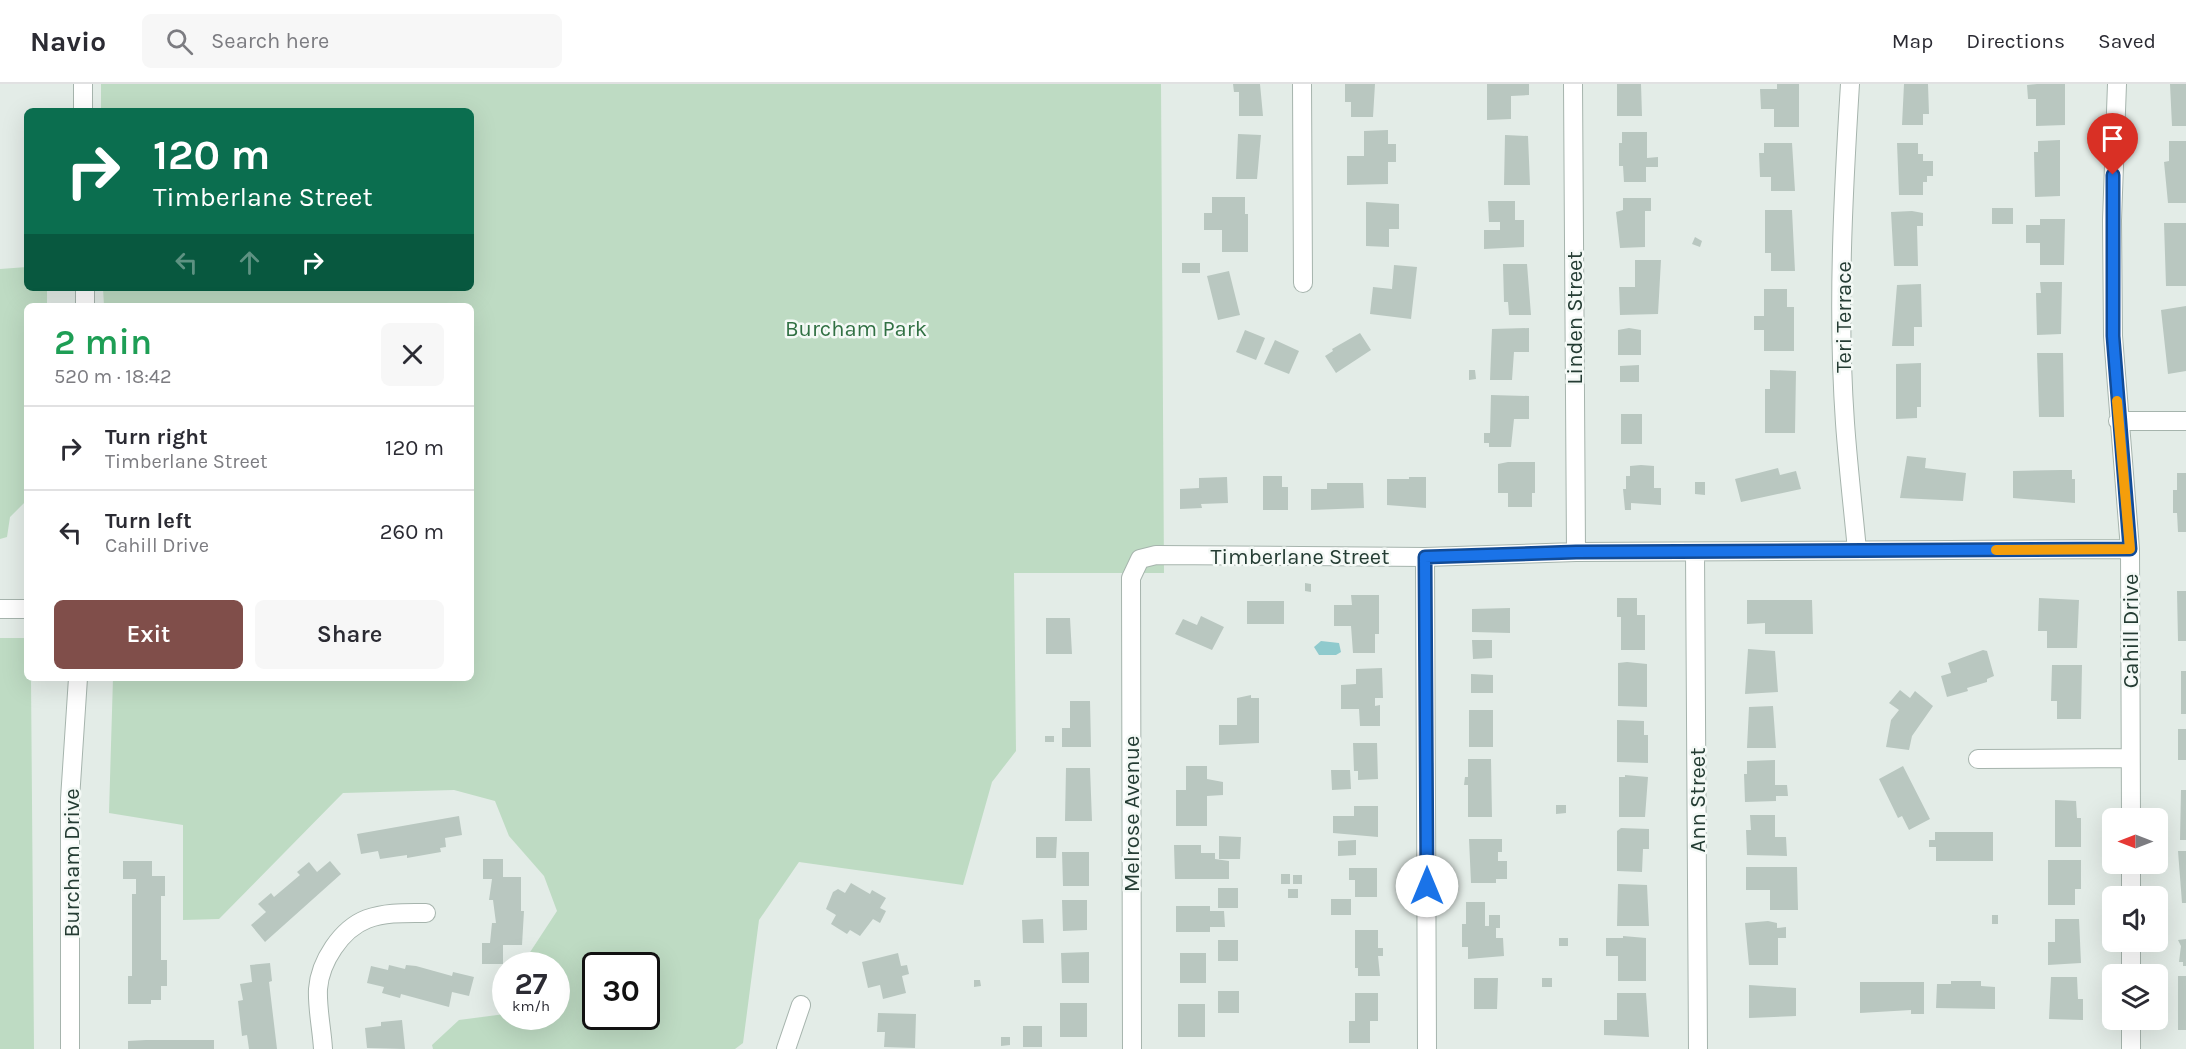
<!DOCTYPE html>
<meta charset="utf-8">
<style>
body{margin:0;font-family:Karla,sans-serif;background:#f7f7f7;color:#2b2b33;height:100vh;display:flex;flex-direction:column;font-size:22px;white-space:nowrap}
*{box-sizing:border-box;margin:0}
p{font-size:20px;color:#7c7c81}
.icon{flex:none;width:33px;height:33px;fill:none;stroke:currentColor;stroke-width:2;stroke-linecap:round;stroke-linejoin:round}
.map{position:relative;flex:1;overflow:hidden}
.details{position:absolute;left:24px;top:219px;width:450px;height:378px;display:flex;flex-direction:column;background:#fff;border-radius:9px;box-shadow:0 6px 24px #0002}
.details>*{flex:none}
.hud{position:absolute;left:24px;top:24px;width:450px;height:183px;border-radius:9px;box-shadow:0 6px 24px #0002;background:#0b6e4f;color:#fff;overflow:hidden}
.needle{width:39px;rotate:270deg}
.controls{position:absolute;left:2102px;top:724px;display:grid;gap:12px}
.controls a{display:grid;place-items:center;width:66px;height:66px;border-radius:9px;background:#fff;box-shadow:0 6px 24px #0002;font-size:30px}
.speed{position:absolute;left:492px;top:868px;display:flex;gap:12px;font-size:30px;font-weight:700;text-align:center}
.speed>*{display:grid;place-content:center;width:78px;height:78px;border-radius:50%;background:#fff;box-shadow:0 6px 24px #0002;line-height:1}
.speed small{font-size:15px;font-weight:400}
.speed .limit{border:3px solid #111;border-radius:9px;background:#fff;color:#111}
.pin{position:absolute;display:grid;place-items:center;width:51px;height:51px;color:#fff;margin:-62px -26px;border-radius:50% 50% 50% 0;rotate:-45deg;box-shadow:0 0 6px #0007}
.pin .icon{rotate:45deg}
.me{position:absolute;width:66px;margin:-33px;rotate:0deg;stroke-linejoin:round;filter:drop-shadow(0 0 4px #0008)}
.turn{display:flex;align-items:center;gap:21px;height:126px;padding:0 30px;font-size:27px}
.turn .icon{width:78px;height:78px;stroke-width:2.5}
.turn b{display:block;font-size:42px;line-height:51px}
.lanes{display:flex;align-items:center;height:57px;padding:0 30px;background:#0003;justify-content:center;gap:30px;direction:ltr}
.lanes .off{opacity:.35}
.round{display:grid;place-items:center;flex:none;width:63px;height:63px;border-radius:9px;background:#f7f7f7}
.overview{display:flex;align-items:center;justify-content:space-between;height:102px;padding:0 30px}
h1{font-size:36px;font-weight:600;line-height:45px;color:#1e9e55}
.primary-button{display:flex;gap:12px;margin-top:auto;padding:12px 30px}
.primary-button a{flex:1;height:69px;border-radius:9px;background:#804e4a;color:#fff;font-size:24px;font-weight:600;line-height:69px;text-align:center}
.primary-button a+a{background:#f7f7f7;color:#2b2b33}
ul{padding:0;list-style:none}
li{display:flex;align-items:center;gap:18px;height:84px;padding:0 30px;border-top:2px solid #e1e1e2}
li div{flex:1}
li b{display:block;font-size:22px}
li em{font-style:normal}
header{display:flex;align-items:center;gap:36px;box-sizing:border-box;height:84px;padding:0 30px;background:#fff;border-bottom:2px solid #e1e1e2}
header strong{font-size:28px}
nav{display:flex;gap:33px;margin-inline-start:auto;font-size:21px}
.search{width:420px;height:54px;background:#f7f7f7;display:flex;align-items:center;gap:15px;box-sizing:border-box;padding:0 21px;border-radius:9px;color:#7c7c81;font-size:22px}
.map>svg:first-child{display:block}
.green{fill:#bedbc3;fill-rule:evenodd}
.water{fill:#8fcacd}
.building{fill:#b9c7c0}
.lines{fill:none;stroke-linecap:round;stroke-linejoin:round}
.minor-casing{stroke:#a6b4ad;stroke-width:20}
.minor{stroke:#fff;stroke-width:18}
.route-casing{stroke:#114b97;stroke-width:15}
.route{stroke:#1a73e8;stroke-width:10}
.slow{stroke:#f59e0b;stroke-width:10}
.labels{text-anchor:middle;stroke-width:5;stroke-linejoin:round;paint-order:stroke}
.street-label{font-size:22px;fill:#243c33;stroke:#f4f9f6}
.park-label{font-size:22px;fill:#317043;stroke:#f4f9f6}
</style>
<header>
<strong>Navio</strong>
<div class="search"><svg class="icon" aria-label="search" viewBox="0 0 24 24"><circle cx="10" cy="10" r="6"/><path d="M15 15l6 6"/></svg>Search here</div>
<nav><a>Map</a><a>Directions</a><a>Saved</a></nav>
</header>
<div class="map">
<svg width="2186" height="965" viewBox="0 0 2186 965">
<rect width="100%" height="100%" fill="#e3ece7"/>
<path class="green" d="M101 0H1161L1164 489H1014L1016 667 992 698 963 801 799 778 759 836 743 959 735 965H433L432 961 459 936 505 930 506 933H556V882H521L557 827 544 792 509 752 495 717 454 706 343 709 219 835 183 836V741L109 729 113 594H471V222H104L103 204H471V27H101ZM596 882H646V933H596Z
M27 183V204H47V222H27V416L10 433 7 453 0 455V185Z
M0 554H27V594H31L34 965H0Z"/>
<path class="water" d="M1321 557 1339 559 1341 568 1336 571H1319L1314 563Z"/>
<path class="building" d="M1233 0H1260L1263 32H1239V8H1234Z
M1345 0H1375L1373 33H1351V18H1345Z
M1487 0H1529V11L1511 12V35L1487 36Z
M1617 0H1641L1642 32H1617Z
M1777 0H1799V43H1774V25H1761L1760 5H1777Z
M1904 0H1928L1929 30H1923V41H1902Z
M2037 0H2065V41L2036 42V15H2028L2027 1Z
M2170 0H2186V42H2172Z
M1388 46V60H1396V78H1388V100L1347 101V72H1364V47Z
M1622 48H1647V74L1658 73V83H1646V98H1624L1623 82H1619V59H1622Z
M1238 50 1261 51 1257 95H1236Z
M1505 51 1528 52 1530 101H1504Z
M2060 56V112L2035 113 2034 68H2038V57Z
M2169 57H2186V119H2168L2164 78 2169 77Z
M1764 59H1792L1795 107H1771V93H1760L1759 69H1764Z
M1897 59H1918V70H1923V77H1933V92H1927V98H1923V111H1899Z
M1212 113H1245V130H1248V168H1222V146H1204V129H1212Z
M1623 114H1651V127H1645V163L1620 164 1616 128 1623 126Z
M1488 117H1515V136H1524V163L1484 165V146H1500V138H1489Z
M1366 118 1399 120V145H1389V163L1366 162Z
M1992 124H2013V140H1992Z
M1765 126H1792L1795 187H1771V169H1765Z
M1912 127 1923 129V142H1917L1918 182H1894L1891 128Z
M2040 135H2065L2064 181H2040V159H2026V141H2040Z
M2164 139H2186V202H2166Z
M1695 153 1702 157 1700 163 1692 160Z
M1635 176H1661L1658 230 1620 231 1619 203H1635Z
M1182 179H1200V189H1182Z
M1503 180H1527L1531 231H1509L1508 218H1504Z
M1394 181 1417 183 1411 235 1370 230 1373 203 1392 205Z
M1229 187 1240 231 1218 236 1207 192Z
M2040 198H2062L2061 250 2037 251 2036 209H2041Z
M1921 200 1922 243H1914V262H1892L1897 201Z
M1764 205H1787V223H1794V267H1764V246H1754V232H1764Z
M2186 222V287L2168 290 2161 226Z
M1529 244V268H1514L1512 296H1490L1492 245Z
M1629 244 1641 246V271H1618V246Z
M1245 246 1265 254 1256 276 1236 268Z
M1360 249 1371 266 1336 289 1325 272 1333 267 1332 265Z
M1275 256 1299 267 1289 290 1264 280Z
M2037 269H2063L2064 333H2039Z
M1921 279V323H1917V334L1896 335V280Z
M1639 281V298H1620V282Z
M1469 286H1475L1476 295 1469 296Z
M1770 286 1796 287 1795 349H1765V305H1770Z
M1491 311 1529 312V335H1514L1511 363H1489V359H1484V349H1490Z
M1621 330H1642V360H1621Z
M1907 372 1926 374 1925 384 1966 389 1963 417 1900 414Z
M1508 378H1535V409H1532V423H1508V409H1498V380Z
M1641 381 1654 382V404H1661V421L1631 419V426H1625L1623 405H1626V392H1630V382Z
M1778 384 1780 391 1796 387 1801 405 1741 418 1735 395Z
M2061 386H2072V395H2075V419L2013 414V387Z
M2177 389H2186V448H2178L2177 429H2173V406H2177Z
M1263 392H1282V403H1288V426H1263Z
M1227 393 1228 419 1201 420 1202 424 1180 425V405L1199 404V394Z
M1409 393H1426V424L1387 421V395H1409Z
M1695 398H1705V411L1695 410Z
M1327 399H1363L1364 424 1311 426V405H1327Z
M1305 499 1311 500V508L1305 507Z
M2177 507H2186V557H2178Z
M1351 511H1379V550H1375V569H1353L1351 542H1334V521H1352Z
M1617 514H1637V531H1645V566H1621V533H1617Z
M2039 514 2079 516 2077 564H2047V547H2038Z
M1747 516H1812L1813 550H1765V539L1747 540Z
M1247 517H1284V540H1247Z
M1510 524V549L1472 548V525Z
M1201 532 1224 543 1212 566 1175 550 1183 535 1197 541Z
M1046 534H1070L1072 570H1046Z
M1472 556H1492V574L1473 575Z
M1748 565 1775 567 1778 608 1745 610Z
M1983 566 1987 567 1994 592 1987 595V598L1967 604 1968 607 1947 613 1941 592 1951 589 1948 579Z
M1627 578 1647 580V623L1618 622V579Z
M2052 581H2082L2081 635H2057V617H2051Z
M1382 584 1383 614H1375V622L1380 621V642H1360L1359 625H1341V601L1356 600V585Z
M2181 587H2186V630H2181Z
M1471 590 1493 591V609H1471Z
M1900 606 1910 614 1915 607 1933 622 1912 652 1909 666 1886 663 1891 636 1899 626 1889 619Z
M1251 611V614H1259V659L1219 661V641H1237V614Z
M1070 617H1090L1091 663H1062V644H1070Z
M1773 622 1776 664H1747L1749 623Z
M1469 626H1493V663H1469Z
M1617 636 1644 637V651H1648V679L1617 678Z
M2178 645H2186V676H2178Z
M1045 652H1054V658H1045Z
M1353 659H1377L1378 695 1358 696V687H1354Z
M1468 675H1491L1492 733H1468V701H1464L1465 693H1468Z
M1775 676V701H1787L1788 712H1776V717L1745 718 1744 690H1747V677Z
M1186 682H1207V695L1223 698V711L1207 712V742H1176V706H1186Z
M1903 682 1930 735 1909 746 1902 732 1898 734 1879 695Z
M1066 684H1090L1092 737H1065Z
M1331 686H1350L1351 705 1332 706Z
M1625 691 1648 693 1645 733H1619V693H1625Z
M2181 706H2186V756H2180Z
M2055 716 2076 717 2077 734H2081V763H2055Z
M1556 721H1566V729L1556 730Z
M1354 722H1378V753L1333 749V732H1354Z
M1750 731H1775V753H1786L1787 772 1747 771 1746 746H1751Z
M459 732 462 751 445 754 446 763 440 764 441 768 407 774V771L380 775 378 767 361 770 357 750Z
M1621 744 1649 745V765H1643L1642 788 1617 787V747Z
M1935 748H1993V777H1936V763H1929V756H1935Z
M1219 752 1241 753 1240 775H1219Z
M1036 753H1057L1056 774H1036Z
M1469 755H1502V768H1498V777H1507V795H1496V799H1471Z
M1356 756V771L1338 772V757Z
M1174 761H1201V769H1215V775L1229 777V795H1175Z
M2178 767H2186V819H2182Z
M1062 768H1089V802H1063Z
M483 775H503V793H521V827H524L522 861H503V880H482V859H490L492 839H496L493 816H489L492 795H483Z
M2048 776H2081V805H2075V821H2048Z
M123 777H152V792H165V812H161V876H167V902H161V916H151V920H128V892H132V810H136V795H123Z
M330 777 341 790 265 858 251 841 266 828 258 820 271 809 274 813 300 791 297 788 309 778 317 788Z
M1746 783H1797L1798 826H1770V806H1746Z
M1349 784H1377V813H1355V796H1349Z
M1281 790H1290V800H1281Z
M1293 791H1302V800H1293Z
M851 799 870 810 872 806 886 814 880 824 886 827 880 839 873 835 860 852 850 846 847 850 831 840 836 831 826 825 833 808 838 805 845 809Z
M1618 800 1647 801 1649 842H1617Z
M1218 804H1238V824H1218Z
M1288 805H1298V814H1288Z
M1331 815H1351V831H1331Z
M1062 816H1087V846L1063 847Z
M1466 818H1485V842H1489V831H1500V844H1496V854H1503L1504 872 1468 875V863H1462V840H1466Z
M1176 822H1210V827H1224L1225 843H1210V848H1176Z
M1992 831H1998V840H1992Z
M1043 835 1044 859H1023L1022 836Z
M2055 835H2079L2081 879 2048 881V858H2055Z
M1768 837 1777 839V844L1786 843V854H1778V881H1749L1745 839Z
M1355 846H1378V864H1383V872H1378L1380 892H1358V884H1355Z
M1623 852 1646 854V897H1618V872H1606V854H1623Z
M1559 854H1568V862H1559Z
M2186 855V882H2183V878H2179L2181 862 2178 856Z
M1218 856H1238V877H1218Z
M1089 868V899H1062L1061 869Z
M898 869 901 882 907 881 909 890 902 892 906 909 883 915 880 901 868 904 862 878Z
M1180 869H1206V899H1180Z
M270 879 272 897 269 898 277 965H249L247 951 242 952 238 917 243 916 240 900 252 898 250 881Z
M389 881 405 885 406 881 416 882 452 892 453 888 474 893 469 912 452 908 449 923 401 910 400 914 382 909 384 903 367 899 371 882 388 886Z
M2178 892H2186V946H2178Z
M2051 893H2077L2078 915H2083V936L2049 935Z
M1474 894H1498L1497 925H1474Z
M1542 894H1552V903H1542Z
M974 896H980L981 902 974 903Z
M1951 897H1981V902L1995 903V925L1936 924 1937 900H1951Z
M1860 898H1924V930H1911V926L1860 929Z
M1749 901 1796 904V932L1749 934Z
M1218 907H1239V929H1218Z
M1355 909H1378V937H1370V959H1349V937H1355Z
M1617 909H1646L1649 953 1604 951V936H1617Z
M1060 919H1087V953H1060Z
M1178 920H1205V953H1178Z
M878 929 916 930 915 964 884 963 885 948H877Z
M402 936 405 965 367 964 365 944 381 942V938Z
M1023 942H1042V963H1023Z
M1001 953H1010V961L1001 962Z
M146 956H214V965H128V957Z"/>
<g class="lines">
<defs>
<path id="minor" d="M83 0V27
M1302 0 1303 199
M1573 0 1576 468
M1850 0C1843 112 1837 226 1845 339 1848 381 1853 424 1857 466
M2117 0 2112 136 2113 252 2130 465 2131 735
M85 204V222
M2118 337H2186
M1695 468 1698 965
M1425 473 1427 965
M0 525H27
M1978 675 2130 674
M2131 780V813
M2131 858V891
M2131 936V965
M70 965V715L78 594
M323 965C322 946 317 924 318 905 320 878 341 845 367 835 386 828 406 829 426 829
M786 965 801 921
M1132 965 1131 494 1140 475 1156 471 1425 473 1576 468 2130 465"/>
</defs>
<use href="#minor" class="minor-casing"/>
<use href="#minor" class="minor"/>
</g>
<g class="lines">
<defs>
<path id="route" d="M1427 802 1425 473 1576 468 2130 465 2113 252V91"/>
</defs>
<use href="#route" class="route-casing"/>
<use href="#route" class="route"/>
<path class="slow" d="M1996 466 2130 465 2117 317"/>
</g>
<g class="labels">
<g class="street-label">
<text transform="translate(1843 233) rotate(-90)" y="8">Teri Terrace</text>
<text transform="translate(1574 234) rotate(-90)" y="8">Linden Street</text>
<text x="1300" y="480">Timberlane Street</text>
<text transform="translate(2130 547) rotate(-90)" y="8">Cahill Drive</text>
<text transform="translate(1697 716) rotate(-90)" y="8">Ann Street</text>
<text transform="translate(1131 730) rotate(-90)" y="8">Melrose Avenue</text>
<text transform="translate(71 779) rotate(-90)" y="8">Burcham Drive</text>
</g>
<g class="park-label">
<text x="856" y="252">Burcham Park</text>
</g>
</g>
</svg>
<div class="controls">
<a><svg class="needle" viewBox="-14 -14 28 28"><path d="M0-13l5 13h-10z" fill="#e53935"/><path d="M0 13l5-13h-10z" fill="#7c7c81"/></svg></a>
<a><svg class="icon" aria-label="sound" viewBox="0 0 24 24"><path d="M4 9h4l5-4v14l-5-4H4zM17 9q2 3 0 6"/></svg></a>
<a><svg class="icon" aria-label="layers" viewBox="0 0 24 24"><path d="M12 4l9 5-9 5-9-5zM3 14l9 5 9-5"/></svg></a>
</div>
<div class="speed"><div>27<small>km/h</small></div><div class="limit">30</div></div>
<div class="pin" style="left:2113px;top:91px;background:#d93025"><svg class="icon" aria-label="arrive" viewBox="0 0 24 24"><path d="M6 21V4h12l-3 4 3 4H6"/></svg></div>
<svg class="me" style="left:1427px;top:802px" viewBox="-20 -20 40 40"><circle r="19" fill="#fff"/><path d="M0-13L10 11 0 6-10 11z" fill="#1a73e8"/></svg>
<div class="hud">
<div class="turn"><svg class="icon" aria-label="right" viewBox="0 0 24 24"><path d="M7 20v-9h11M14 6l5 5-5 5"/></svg><div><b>120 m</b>Timberlane Street</div></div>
<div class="lanes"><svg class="icon off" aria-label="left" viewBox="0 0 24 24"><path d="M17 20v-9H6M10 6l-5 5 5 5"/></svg><svg class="icon off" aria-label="ahead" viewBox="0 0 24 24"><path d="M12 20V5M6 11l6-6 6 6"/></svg><svg class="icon" aria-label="right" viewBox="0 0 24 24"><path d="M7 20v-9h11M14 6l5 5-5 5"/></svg></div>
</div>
<section class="details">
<div class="overview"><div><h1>2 min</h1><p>520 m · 18:42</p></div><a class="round"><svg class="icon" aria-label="close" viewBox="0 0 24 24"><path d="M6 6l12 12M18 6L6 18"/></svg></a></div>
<ul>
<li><svg class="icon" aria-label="right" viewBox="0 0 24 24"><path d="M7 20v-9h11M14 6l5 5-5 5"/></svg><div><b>Turn right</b><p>Timberlane Street</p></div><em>120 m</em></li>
<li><svg class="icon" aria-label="left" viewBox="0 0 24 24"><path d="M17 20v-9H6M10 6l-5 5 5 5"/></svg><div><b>Turn left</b><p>Cahill Drive</p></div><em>260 m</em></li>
</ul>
<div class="primary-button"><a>Exit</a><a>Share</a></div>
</section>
</div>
